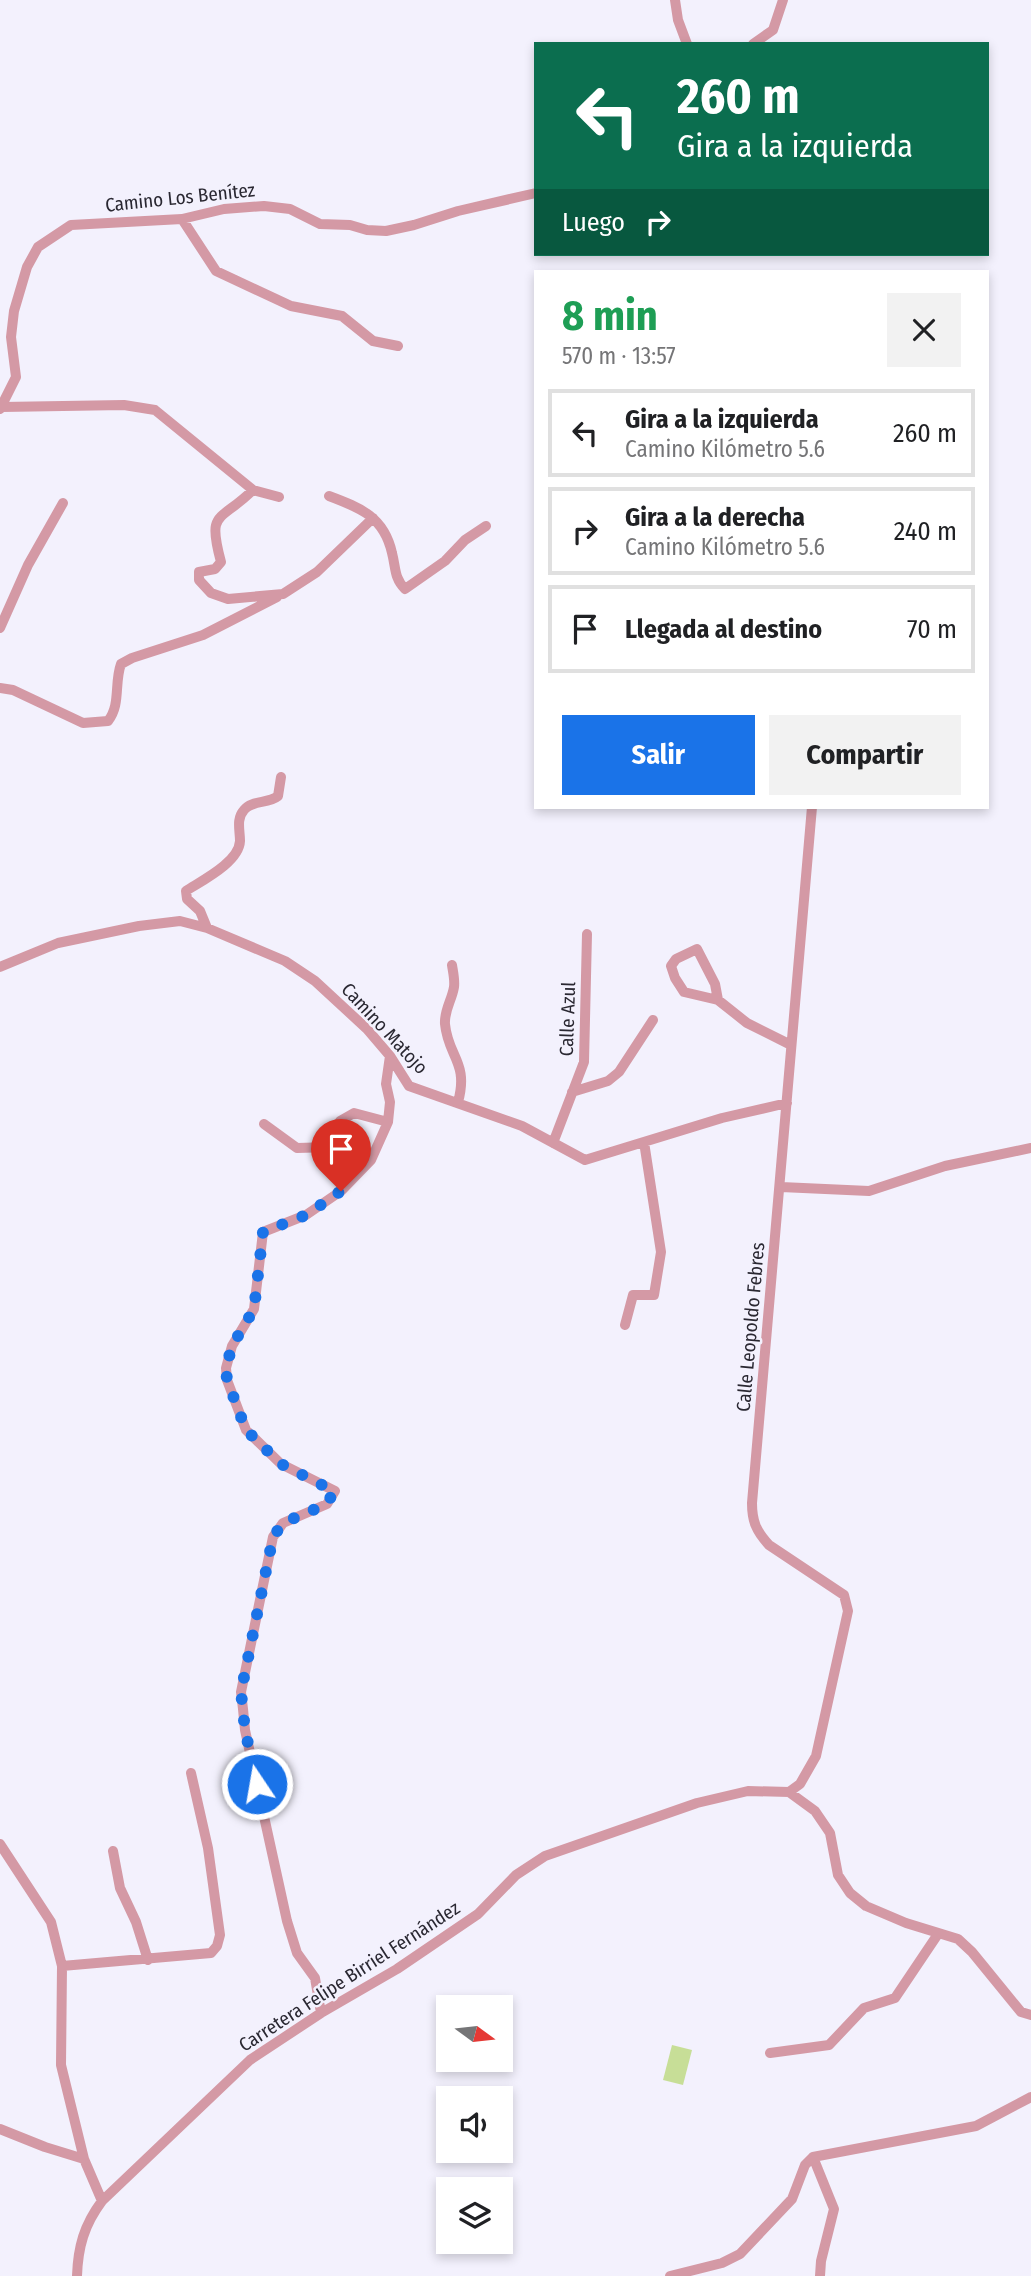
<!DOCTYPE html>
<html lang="es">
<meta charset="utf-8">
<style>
body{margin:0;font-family:"Fira Sans Condensed",sans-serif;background:#f2f2f2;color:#202124;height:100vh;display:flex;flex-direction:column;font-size:26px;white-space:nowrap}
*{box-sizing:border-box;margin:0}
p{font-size:23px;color:#757577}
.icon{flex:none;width:38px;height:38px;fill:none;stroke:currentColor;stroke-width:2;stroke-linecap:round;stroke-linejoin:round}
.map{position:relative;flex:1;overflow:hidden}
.details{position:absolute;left:534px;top:270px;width:455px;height:539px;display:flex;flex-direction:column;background:#fff;border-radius:0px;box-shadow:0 4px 10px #0003}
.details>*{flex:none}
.guide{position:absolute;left:534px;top:42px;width:455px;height:214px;border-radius:0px;box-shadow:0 4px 10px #0003;background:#0b6e4f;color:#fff;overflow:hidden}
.needle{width:46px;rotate:105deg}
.tools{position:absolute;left:436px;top:1995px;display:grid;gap:14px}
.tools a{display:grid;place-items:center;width:77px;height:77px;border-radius:0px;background:#fff;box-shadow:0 4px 10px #0003;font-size:35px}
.pin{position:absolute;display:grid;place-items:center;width:60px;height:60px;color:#fff;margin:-72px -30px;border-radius:50% 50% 50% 0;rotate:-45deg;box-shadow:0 0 7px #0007}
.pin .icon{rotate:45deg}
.me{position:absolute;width:77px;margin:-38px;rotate:348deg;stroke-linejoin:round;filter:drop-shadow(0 0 5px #0008)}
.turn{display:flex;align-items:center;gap:24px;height:147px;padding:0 28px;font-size:32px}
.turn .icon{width:91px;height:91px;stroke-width:2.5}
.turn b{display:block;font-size:49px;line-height:60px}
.then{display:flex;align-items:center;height:66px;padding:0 28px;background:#0003;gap:14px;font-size:26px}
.round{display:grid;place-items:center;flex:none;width:74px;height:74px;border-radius:0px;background:#f2f2f2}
.head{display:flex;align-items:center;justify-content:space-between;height:119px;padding:0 28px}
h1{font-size:42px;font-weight:700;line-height:52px;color:#1e9e55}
.primary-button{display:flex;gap:14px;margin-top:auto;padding:14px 28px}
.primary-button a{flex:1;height:80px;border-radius:0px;background:#1a73e8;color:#fff;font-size:28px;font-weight:700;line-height:80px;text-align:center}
.primary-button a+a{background:#f2f2f2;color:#202124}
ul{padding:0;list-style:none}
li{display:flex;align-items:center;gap:21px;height:88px;margin:0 14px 10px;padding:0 14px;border:4px solid #e0e0e0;border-radius:0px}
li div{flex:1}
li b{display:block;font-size:26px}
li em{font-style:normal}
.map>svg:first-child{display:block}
.green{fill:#c7de97}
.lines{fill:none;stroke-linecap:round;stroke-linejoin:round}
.minor{stroke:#d499a5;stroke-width:10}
.route{stroke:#1a73e8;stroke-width:12;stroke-dasharray:0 21.6}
.labels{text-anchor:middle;stroke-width:5;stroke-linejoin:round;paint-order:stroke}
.street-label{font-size:19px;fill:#2a2832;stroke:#f3f1fd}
</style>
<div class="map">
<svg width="1031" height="2276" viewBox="0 0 1031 2276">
<rect width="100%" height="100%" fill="#f3f1fd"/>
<path class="green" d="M672 2045 692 2050 683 2085 663 2080Z"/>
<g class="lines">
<path class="minor" d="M675 0 678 20 687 44
M753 44 773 30 783 0
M182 219 216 271 291 306 342 316 373 341 398 346
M2 407 124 405 155 410 253 490
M0 409 16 377 11 337 14 311 27 267 38 247 71 225 182 219 224 209 264 206 290 209 320 224 350 225 367 230 386 231 414 225 458 211 536 193
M329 496C361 508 384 517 392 553 396 568 394 578 405 589L445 561 465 540 486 526
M279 497 253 490C219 523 207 510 221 562L215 569 199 572V580L211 593 228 599 283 594 317 572 373 518
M0 628 28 565 63 503
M0 688 13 690 83 723 108 721C121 705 114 683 121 664L132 658 203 635 277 597
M207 928 200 911 187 899 186 891C203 880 239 862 240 841 240 830 236 819 244 810 252 800 268 804 278 796L281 777
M452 965C453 972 455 980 454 987 452 1000 444 1010 445 1024 448 1057 469 1062 458 1102
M0 967 58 943 139 926 180 921 207 928 285 961 315 981 367 1029 390 1056 409 1086 522 1126 585 1160 722 1118 787 1103
M718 1000 715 984 697 949 676 959 671 966 675 978 684 992 718 1000 747 1023 791 1045
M572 1092 608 1081 619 1072 653 1020
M264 1124 297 1148 332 1147 340 1121 354 1113 388 1122
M553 1143 584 1062 587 934
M781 1187 869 1191 945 1166 1031 1148
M625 1325 633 1295H654L661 1252 644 1142
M789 1792 800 1784 816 1756 848 1611 844 1595 769 1545C756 1531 752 1521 752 1503L812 807
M0 1844 51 1922 62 1966 61 2065 84 2159 102 2201
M113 1851 120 1888 136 1922 148 1960
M62 1966 211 1953 217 1946 220 1935 208 1848 191 1773
M321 2013 315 1978 297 1953 287 1921 245 1730 243 1709 241 1692 273 1537 283 1523 327 1504 335 1491 281 1464 246 1430 227 1380 226 1368 232 1346 254 1309 263 1232 306 1215 341 1191 371 1160 388 1122 390 1102 386 1084 390 1056
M770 2053 829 2045 864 2008 895 1998 938 1934
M0 2129 45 2147 84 2159
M813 2157 834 2209 821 2261 820 2276
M77 2276C78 2247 84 2225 102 2201L250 2060 321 2013 397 1969 478 1914 516 1875 545 1856 697 1803 748 1791 789 1792 815 1811 830 1833 838 1875 850 1893 866 1906 906 1923 958 1939 972 1952 1021 2012 1031 2015
M670 2276 722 2263 740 2254 792 2199 805 2165 813 2157 976 2126 1031 2097"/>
</g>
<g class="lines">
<path class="route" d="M257 1784 245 1730 241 1692 273 1537 283 1523 327 1504 334 1491 281 1464 246 1430 227 1380 226 1368 232 1346 254 1309 263 1232 306 1215 341 1191"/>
</g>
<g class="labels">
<g class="street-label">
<text transform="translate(180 197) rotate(-6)" y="7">Camino Los Benítez</text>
<text transform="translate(567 1019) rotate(-88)" y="7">Calle Azul</text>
<text transform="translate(385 1028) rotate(47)" y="7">Camino Matojo</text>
<text transform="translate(750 1327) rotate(-85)" y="7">Calle Leopoldo Febres</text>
<text transform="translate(349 1976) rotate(-33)" y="7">Carretera Felipe Birriel Fernández</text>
</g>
</g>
</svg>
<div class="tools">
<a><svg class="needle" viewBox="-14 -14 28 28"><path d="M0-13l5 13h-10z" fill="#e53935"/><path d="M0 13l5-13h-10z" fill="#757577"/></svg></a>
<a><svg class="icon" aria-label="sound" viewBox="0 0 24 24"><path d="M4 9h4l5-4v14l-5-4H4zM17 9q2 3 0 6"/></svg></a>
<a><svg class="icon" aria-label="layers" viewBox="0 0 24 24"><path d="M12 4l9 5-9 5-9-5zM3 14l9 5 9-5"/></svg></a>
</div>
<div class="pin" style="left:341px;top:1191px;background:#d93025"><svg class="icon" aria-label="arrive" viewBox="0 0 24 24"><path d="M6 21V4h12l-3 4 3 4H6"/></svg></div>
<svg class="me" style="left:257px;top:1784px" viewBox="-20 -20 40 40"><circle r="17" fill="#1a73e8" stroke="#fff" stroke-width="3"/><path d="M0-11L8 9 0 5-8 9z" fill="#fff"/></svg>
<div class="guide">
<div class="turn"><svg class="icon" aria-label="left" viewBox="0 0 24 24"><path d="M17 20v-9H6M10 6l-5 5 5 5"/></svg><div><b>260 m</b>Gira a la izquierda</div></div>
<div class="then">Luego<svg class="icon" aria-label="right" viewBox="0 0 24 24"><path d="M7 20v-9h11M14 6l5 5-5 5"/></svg></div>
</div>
<section class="details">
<div class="head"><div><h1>8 min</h1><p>570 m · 13:57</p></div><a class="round"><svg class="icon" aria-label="close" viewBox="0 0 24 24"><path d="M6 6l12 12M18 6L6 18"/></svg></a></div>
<ul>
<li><svg class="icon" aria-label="left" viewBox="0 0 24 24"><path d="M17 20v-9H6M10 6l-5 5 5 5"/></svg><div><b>Gira a la izquierda</b><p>Camino Kilómetro 5.6</p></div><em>260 m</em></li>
<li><svg class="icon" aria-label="right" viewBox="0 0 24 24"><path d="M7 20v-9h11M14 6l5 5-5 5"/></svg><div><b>Gira a la derecha</b><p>Camino Kilómetro 5.6</p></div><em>240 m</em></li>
<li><svg class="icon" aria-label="arrive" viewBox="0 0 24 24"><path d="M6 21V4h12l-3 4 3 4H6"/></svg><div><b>Llegada al destino</b></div><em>70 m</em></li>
</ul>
<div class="primary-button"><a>Salir</a><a>Compartir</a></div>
</section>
</div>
